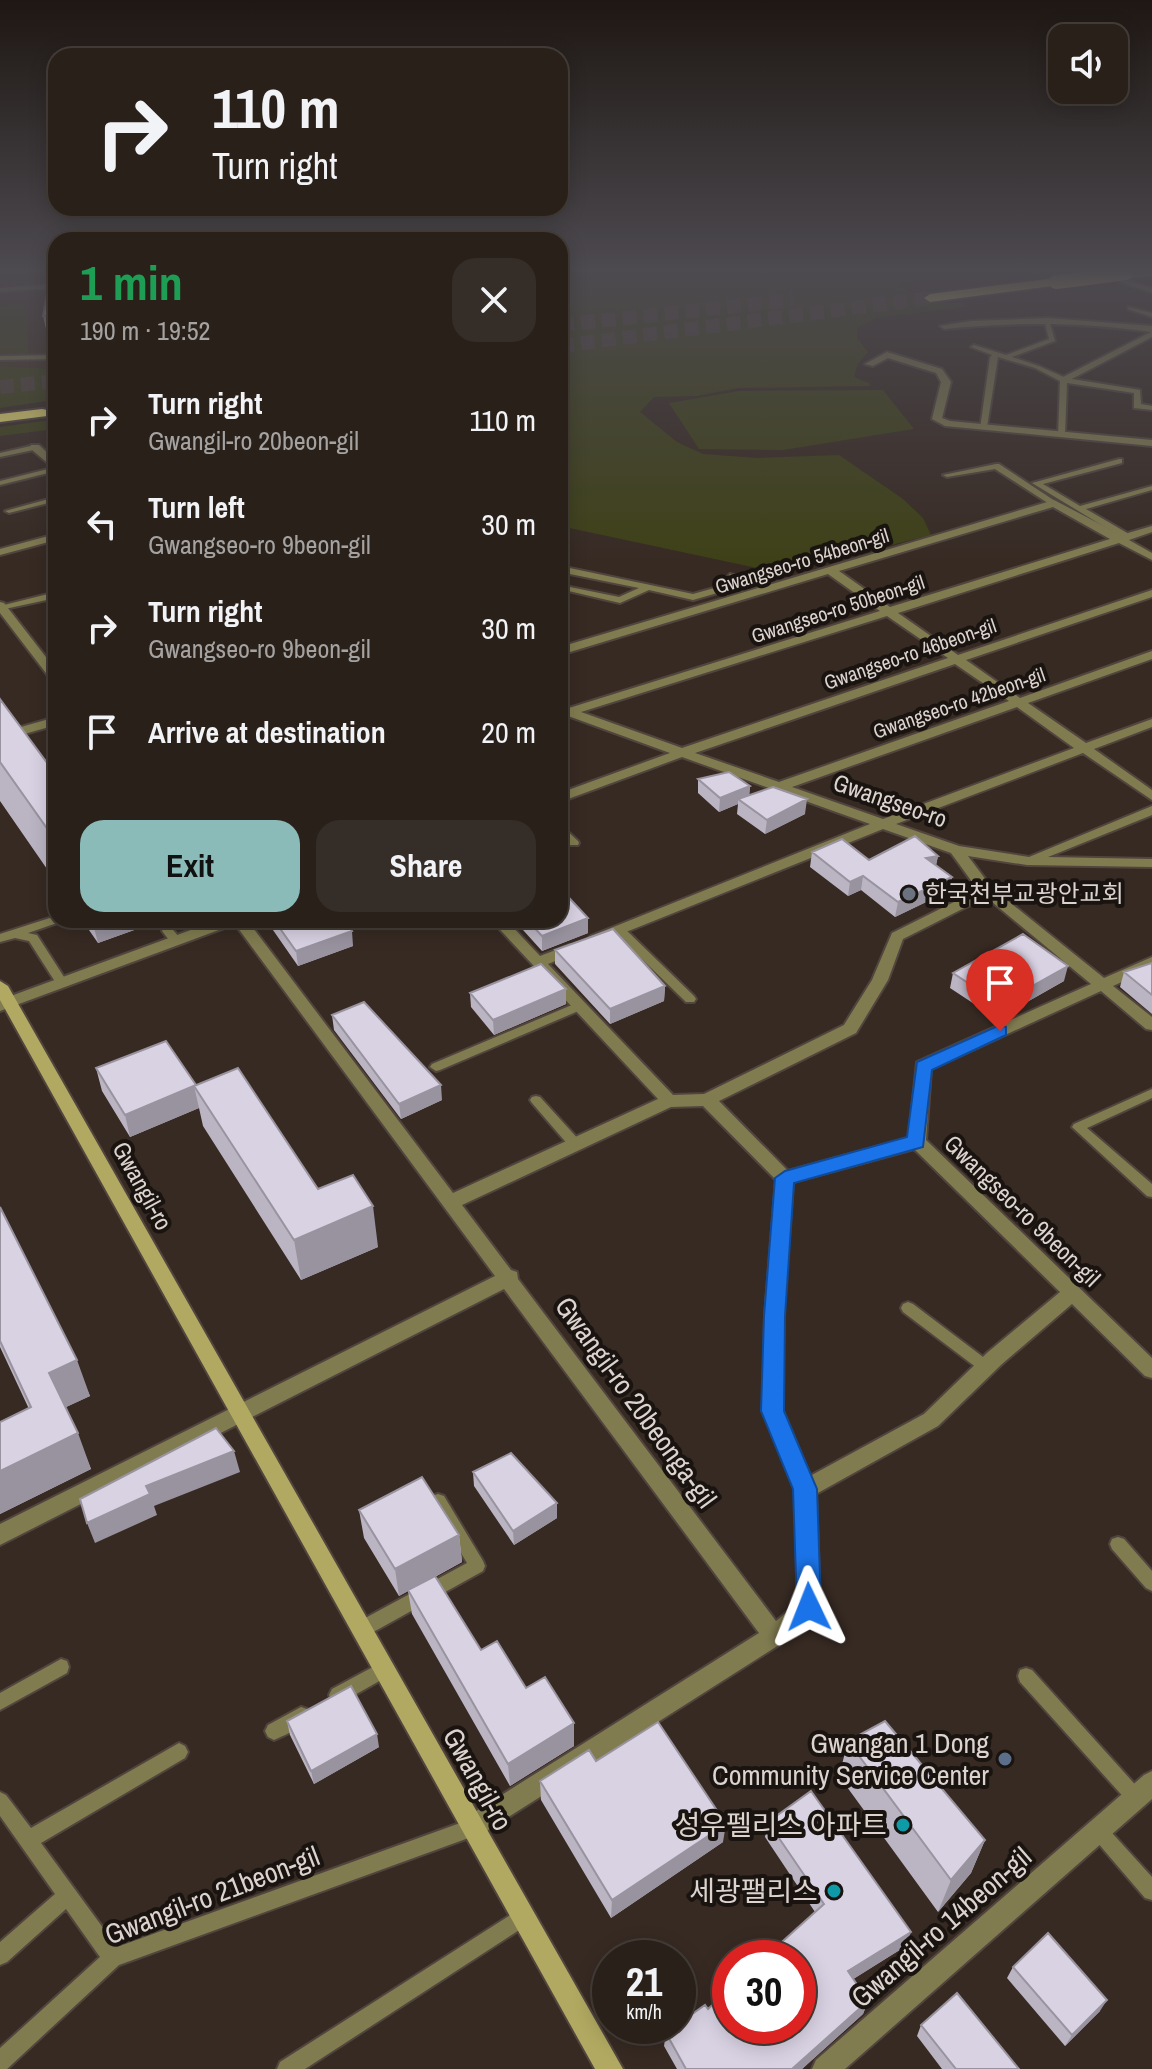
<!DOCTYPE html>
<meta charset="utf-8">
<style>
body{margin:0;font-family:"Archivo Narrow","Noto Sans KR",sans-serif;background:#352d27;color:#f1f3f6;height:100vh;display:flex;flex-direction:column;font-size:30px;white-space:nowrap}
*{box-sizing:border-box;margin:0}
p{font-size:26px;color:#a5a3a2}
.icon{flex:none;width:44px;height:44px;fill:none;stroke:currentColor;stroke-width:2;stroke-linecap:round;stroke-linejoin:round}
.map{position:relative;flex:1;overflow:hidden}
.drawer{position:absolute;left:48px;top:232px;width:520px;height:696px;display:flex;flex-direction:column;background:#29201a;border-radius:24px;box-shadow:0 4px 20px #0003,0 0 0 2px #453e39}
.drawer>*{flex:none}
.hud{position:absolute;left:48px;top:48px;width:520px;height:168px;border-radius:24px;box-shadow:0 4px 20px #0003,0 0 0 2px #453e39;background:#29201a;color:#f1f3f6;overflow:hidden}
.tools{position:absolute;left:1048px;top:24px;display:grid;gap:16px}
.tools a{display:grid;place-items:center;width:80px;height:80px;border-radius:16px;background:#29201a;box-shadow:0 4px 20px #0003,0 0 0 2px #453e39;font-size:40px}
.speed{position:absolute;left:592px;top:1940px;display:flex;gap:16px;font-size:40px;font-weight:700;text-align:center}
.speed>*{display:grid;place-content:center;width:104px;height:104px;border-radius:50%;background:#29201a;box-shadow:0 4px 20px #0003,0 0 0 2px #453e39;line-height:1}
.speed small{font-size:20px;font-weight:400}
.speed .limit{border:12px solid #d22;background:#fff;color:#111}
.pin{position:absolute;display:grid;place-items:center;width:68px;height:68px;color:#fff;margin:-82px -34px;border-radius:50% 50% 50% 0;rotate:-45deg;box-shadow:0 0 8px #0007}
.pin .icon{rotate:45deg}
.me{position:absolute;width:88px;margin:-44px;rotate:358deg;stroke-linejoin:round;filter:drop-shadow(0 0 6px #0008)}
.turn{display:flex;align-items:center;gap:28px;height:168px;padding:0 32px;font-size:36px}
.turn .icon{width:104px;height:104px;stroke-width:2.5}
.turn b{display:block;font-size:56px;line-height:68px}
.round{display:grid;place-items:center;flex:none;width:84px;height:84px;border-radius:24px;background:#352d27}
.overview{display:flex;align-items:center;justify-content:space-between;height:136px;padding:0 32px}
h1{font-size:48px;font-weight:700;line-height:60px;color:#1e9e55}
.cta{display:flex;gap:16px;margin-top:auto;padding:16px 32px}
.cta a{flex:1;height:92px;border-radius:24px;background:#8bbbb9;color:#111;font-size:32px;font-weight:700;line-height:92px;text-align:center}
.cta a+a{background:#352d27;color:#f1f3f6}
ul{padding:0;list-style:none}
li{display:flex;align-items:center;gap:24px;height:104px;padding:0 32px}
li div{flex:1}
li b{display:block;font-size:30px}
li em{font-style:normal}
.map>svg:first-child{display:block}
.built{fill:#443126}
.green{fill:#3e4117}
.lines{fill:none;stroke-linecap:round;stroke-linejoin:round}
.highway-tunnel{stroke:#50433d;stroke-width:14;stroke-dasharray:14 7;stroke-linecap:butt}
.lane-casing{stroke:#51453e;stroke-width:4}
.street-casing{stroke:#51453e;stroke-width:4}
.secondary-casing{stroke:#51453e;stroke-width:4}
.highway-casing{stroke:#51453e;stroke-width:4}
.lane{fill:#817c50;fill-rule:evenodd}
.street{fill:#817c50;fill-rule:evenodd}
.secondary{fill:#b1a961;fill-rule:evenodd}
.highway{fill:#f8ea76;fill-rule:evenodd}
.highway-bridge-casing{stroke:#51453e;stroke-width:16;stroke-linecap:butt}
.highway-bridge{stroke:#f8ea76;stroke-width:14}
.wall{fill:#bbb5c3}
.shaded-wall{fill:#98939f}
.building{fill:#d9d2e3;stroke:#98939f;stroke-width:2}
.route{fill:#1a73e8;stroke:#114b97;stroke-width:2}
.worship-dot{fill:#6b7280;stroke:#1a1411;stroke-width:3}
.service-dot{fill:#5c6f8a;stroke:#1a1411;stroke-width:3}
.culture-dot{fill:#0f9aa8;stroke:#1a1411;stroke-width:3}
.labels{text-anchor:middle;stroke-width:8;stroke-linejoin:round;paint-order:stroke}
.far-street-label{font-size:20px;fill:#dcd3ce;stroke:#1a1411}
.street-label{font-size:24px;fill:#dcd3ce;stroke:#1a1411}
.poi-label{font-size:24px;fill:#dcd3ce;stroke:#1a1411;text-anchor:start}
.near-street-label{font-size:28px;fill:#dcd3ce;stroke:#1a1411}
.near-poi-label{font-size:28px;fill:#dcd3ce;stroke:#1a1411;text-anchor:end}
</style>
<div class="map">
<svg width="1152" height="2069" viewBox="0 0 1152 2069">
<rect width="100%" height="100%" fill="#372a23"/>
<path class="built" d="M0 273H56V369L0 366Z"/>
<path class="green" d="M560 273H952L899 285 925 303H962L966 307 876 318 857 328V338L868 352 857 365 854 377 871 384 869 386 738 388 697 396 654 397 640 412 677 442 703 454 758 458 839 455 903 499 923 518 931 535 781 573 560 526Z
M25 304 28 351 22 356 0 359V306Z
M0 366 56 369V429L0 436V427L50 420 46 401 0 408Z
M883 390 914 429 783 450 699 449 669 403 739 391Z"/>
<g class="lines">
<path class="highway-tunnel" d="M560 325 793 300
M560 346 930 298
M0 387 56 381"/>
<defs>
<path id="lane" d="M56 284V288L0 292V288Z
M1128 307 1152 313V317L1128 309Z
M1044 319 1049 320 1055 341 1012 357 1039 366 1066 378 1140 390 1141 404 1152 406V410L1134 408V393L1067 383 1065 434 1058 436 1060 381 1035 368 998 357 987 427 980 429 990 357 992 355 971 347 974 345 1006 355 1049 339Z
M56 355V359L0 360V356Z
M35 445 39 447 38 449 0 457V453Z
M1119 459H1122V463L1043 484 1080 506 1152 486V490L1086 509 1129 534V538H1123L1032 483Z
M996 464H999L1058 503 1051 505 995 469 947 477 943 475Z
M56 467V471L0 485V481Z
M56 497V501L9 513 5 511Z
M560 566 693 594 718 587 730 574 737 576 724 591 693 600 649 590 620 603 560 589V585L619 597 639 588 560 572Z
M56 592V598L0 610V606Z
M560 827 564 828 578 841 579 843 578 845H570L560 836Z
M56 916V920H62L60 922 28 933 37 935 64 977 58 981 54 980 29 941 15 938 0 942V934Z
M619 926 623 927 694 996 696 999 694 1002H686L615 933 613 930Z
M168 927C174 929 178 936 182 941L180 944H172L162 931 164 928Z
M579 1002 583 1003 585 1006 583 1009 440 1070 436 1071 430 1067 432 1064Z
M1152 1089V1098L1087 1128 1152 1184V1197L1147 1196 1072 1127 1074 1124Z
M536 1096 540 1097 580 1141 581 1144 580 1147H570L532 1103 530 1100 532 1097Z
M908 1302 913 1304 991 1363 993 1367 991 1371 986 1373 981 1371 903 1312 901 1308 903 1304Z
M438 1494 444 1496 483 1561 485 1566 483 1571 368 1635 362 1637 356 1635 354 1629 356 1623 467 1563 430 1501 432 1496Z
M1118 1537 1124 1539 1152 1571V1591L1146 1588 1112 1549 1110 1544 1112 1539Z
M61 1659 67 1661 69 1667 67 1673 0 1710V1693Z
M384 1661 390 1663 392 1669 390 1675 344 1701 338 1703 332 1701 329 1695 332 1689Z
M1026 1668 1032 1670 1140 1790 1143 1796 1140 1802 1134 1805 1128 1802 1020 1682 1018 1676 1020 1670Z
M301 1707 307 1709 310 1715C305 1727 285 1735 274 1740L268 1737 265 1731 268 1725Z
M179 1743 185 1746 188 1752 185 1758 41 1843 117 1947 474 1818 480 1821 483 1827 480 1833 474 1836 119 1965 7 2069H0V2048L100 1957 66 1909 7 1962 0 1965V1942L55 1894 0 1816V1792L6 1795 31 1828Z
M1097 1820 1103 1823 1152 1877V1900L1145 1898 1091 1835 1088 1829 1091 1823Z
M523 1907 530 1909 532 1916 530 1923 305 2069H277L280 2062Z"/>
<path id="street" d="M1117 277 1152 288V293L1117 281Z
M1048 318 1152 326V337L1064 383 1061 382V378L1151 332C1082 322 1014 322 944 329L940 326 970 321Z
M887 352 942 369 951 382 942 418 950 421 1152 440V446L945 426 932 419 941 382 936 373 888 358 873 366 865 364Z
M31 445H39L56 461V470L31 449Z
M1054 500 1121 535 1152 526V532L1129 540 1152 553V560L1119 543 898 613 958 655 1152 590V597L966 660 1020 698 1152 651V659L1028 703 1086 743 1152 719V727L1094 749 1152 790V800L1083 753 896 824 959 846 1029 857 1152 806V815L1048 857 1152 859V867L1027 865 968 856 992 888 1104 978 1152 957V968L1113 986 1152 1017V1030L1146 1029 1101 991 931 1069 926 1140 1152 1358V1378L1145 1376 1072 1304 1002 1364 938 1426 816 1494 820 1607 817 1614 782 1643 474 1839 465 1836 462 1827 465 1818 759 1633 504 1289 0 1545V1524L495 1276 235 924 0 1011V1000L218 920H247L453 1193 658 1099 491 920H506L540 956 569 945H579L582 948 579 951 548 964 673 1095 704 1094 844 1025 872 980 892 933 978 890 951 853 883 829 601 942H591L588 939 591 936 870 824 682 757 560 802V793L670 753 560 713V705L569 708 880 611 828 574 560 655V647ZM1053 507 1110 539 890 607 839 571ZM887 616 948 658 682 748 581 712ZM955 664 1009 701 779 782 695 753ZM1017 707 1074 748 883 819 792 787ZM986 897 1091 984 917 1062 909 1138 788 1171 719 1101 856 1033 888 980 903 939ZM703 1106 776 1180 765 1316 763 1411 795 1489 798 1603 776 1621 518 1279 517 1272 511 1270 462 1205 671 1107ZM914 1149 1060 1292 988 1352 924 1414 810 1476 783 1411V1316L793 1182Z
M56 534V540L0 555V549Z
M0 602 4 603 56 670V682L52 681 0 613Z
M56 717V725L0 741V733Z
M1152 1771V1799L845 2069H812L816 2060 1144 1775Z"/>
<path id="secondary" d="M1130 273H1152V276L1110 279 1106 277Z
M0 981 8 986 623 2069H595L0 1000Z"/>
<path id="highway" d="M1056 278 1060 279V285L930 302 924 298 930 294Z
M42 409 47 410V416L0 422V414Z"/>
</defs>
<use href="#lane" class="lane-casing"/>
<use href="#street" class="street-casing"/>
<use href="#secondary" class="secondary-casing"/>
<use href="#highway" class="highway-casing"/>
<use href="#lane" class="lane"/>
<use href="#street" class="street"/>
<use href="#secondary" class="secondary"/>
<use href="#highway" class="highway"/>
<defs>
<path id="highway-bridge" d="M1056 282 1126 273"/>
</defs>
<use href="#highway-bridge" class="highway-bridge-casing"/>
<use href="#highway-bridge" class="highway-bridge"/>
</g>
<path class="wall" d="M56 273V342H49L43 316Z
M56 405V427L51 406Z
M0 699 56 775V882L0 801Z
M698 779 750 786 749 795 805 814 765 834 737 814 738 804 719 812 698 793Z
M812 852 869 860 938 856 936 865 952 877 949 891 895 917 861 890 848 896 810 867Z
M588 918V933L542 951 514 920H560Z
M82 920H134L137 929 98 943Z
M266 920H343L353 946 298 966Z
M555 950 665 986 664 1001 610 1024 555 964Z
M1152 963V1014L1120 987 1124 972Z
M953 973 1064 981 997 1019 950 988Z
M566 989V1004L494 1035 471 1007 470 993Z
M332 1015 442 1100 401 1119 334 1030Z
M96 1068 196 1085 318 1189 378 1247 301 1280 203 1126 199 1108 130 1137 102 1091Z
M0 1207 90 1396 66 1407 91 1469 0 1514V1422L29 1409 0 1347Z
M473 1472 557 1518 514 1545 474 1486Z
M359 1510 459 1535 462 1562 435 1577 481 1650 526 1688 574 1723V1746L510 1786 412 1614 408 1591 399 1596 364 1538Z
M287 1721 379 1747 314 1784 290 1735Z
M848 1741 985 1840 971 1873 938 1912 839 1776Z
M596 1761 723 1842 611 1918 541 1800 540 1781Z
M768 1822 906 1946 853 1979 868 2001 863 2014 802 2069H677L664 2046 666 2033 708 2009 815 1912 765 1837Z
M1013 1967 1100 2011 1065 2046 1007 1978Z
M921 2025 1019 2069H942L917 2036Z"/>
<path class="shaded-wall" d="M750 786 749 800 738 799V804L719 812 720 798Z
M807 799 805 814 765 834 767 820Z
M938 856 935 870 926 858Z
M863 876 861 890 848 896 850 882Z
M952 877 949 891 895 917 898 902Z
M588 918V933L542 951V936Z
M92 920H134L137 929 98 943Z
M352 931 353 946 298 966 296 951Z
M1068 966 1064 981 997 1019 1000 1004Z
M665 986 664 1001 610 1024V1009Z
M566 989V1004L494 1035 493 1020Z
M441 1085 442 1100 401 1119 399 1104Z
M194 1086 199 1108 130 1137 125 1115Z
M373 1206 378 1247 301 1280 294 1240Z
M77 1360 90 1396 62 1409 49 1373Z
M78 1433 91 1469 0 1514V1471Z
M234 1451 240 1472 154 1506 157 1515 95 1543 87 1523 146 1486Z
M557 1503V1518L514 1545 513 1531Z
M459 1535 462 1562 399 1596 395 1569Z
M574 1723V1746L510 1786 508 1764Z
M377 1734 379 1747 314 1784 311 1771Z
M726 1824 723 1842 611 1918 612 1900Z
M985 1840 971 1873 938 1912 951 1880Z
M911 1932 906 1946 844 1985 848 1971Z
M1107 2000 1100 2011 1065 2046 1072 2035Z
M868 2001 863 2014 802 2069H792Z"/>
<path class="building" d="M51 273H56V315L43 316Z
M0 699 56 775V841L0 762Z
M729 772 750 786 720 798 698 779Z
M773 787 807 799 767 820 738 799Z
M915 836 938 856 926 858 952 877 898 902 863 876 850 882 812 852 842 839 869 860Z
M560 888 588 918 542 936 527 920H560Z
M274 920H343L352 931 296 951Z
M613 929 665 986 610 1009 555 950Z
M1023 934 1068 966 1000 1004 953 973Z
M1152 963V995L1124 972Z
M541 964 566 989 493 1020 470 993Z
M364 1002 441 1085 399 1104 332 1015Z
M166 1041 196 1085 125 1115 96 1068Z
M238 1068 318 1189 353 1175 373 1206 294 1240 194 1086Z
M0 1207 77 1360 49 1373 78 1433 0 1471V1422L31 1407 0 1341Z
M216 1428 234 1451 146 1486 150 1494 87 1523 80 1499Z
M511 1453 557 1503 513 1531 473 1472Z
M422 1477 459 1535 395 1569 359 1510Z
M435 1576 481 1650 497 1641 526 1688 545 1677 574 1723 508 1764 408 1590Z
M351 1686 377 1734 311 1771 287 1721Z
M885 1721 985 1840 951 1880 848 1741Z
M658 1722 726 1824 612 1900 540 1781 589 1750 596 1761Z
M811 1791 911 1932 848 1971 868 2001 792 2069H686L666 2033 675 2026H678V2024L705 2005 708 2009 730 1989V2026H798V1958H764L824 1904 768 1822Z
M1048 1933 1107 2000 1072 2035 1013 1967Z
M957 1993 1019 2069H956L921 2025Z"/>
<linearGradient id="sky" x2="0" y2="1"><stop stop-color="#1e1713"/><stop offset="0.48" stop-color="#4d4a50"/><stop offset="1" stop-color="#4d4a50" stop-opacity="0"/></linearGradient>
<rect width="1152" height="563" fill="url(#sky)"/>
<path class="route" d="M1000 1025 1006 1027V1035L932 1070 923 1147 794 1183 785 1316 784 1411 817 1489 821 1607 818 1615 809 1618 800 1615 797 1607 793 1489 761 1411 764 1316 775 1178 785 1171 907 1137 917 1062Z"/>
<circle class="worship-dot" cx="909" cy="894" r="8"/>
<circle class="service-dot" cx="1005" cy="1759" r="8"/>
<g class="culture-dot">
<circle cx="903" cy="1825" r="8"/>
<circle cx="834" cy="1891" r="8"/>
</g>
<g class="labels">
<g class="far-street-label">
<text transform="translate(802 561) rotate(-17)" y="7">Gwangseo-ro 54beon-gil</text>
<text transform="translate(838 609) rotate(-18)" y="7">Gwangseo-ro 50beon-gil</text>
<text transform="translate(910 654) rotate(-19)" y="7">Gwangseo-ro 46beon-gil</text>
<text transform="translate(959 703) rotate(-19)" y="7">Gwangseo-ro 42beon-gil</text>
</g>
<g class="street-label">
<text transform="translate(890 801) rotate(19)" y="8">Gwangseo-ro</text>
<text transform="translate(142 1186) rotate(61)" y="8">Gwangil-ro</text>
<text transform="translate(1022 1211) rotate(44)" y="8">Gwangseo-ro 9beon-gil</text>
</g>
<g class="poi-label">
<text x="925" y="902">한국천부교광안교회</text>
</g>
<g class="near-street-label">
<text transform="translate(636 1402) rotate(54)" y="10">Gwangil-ro 20beonga-gil</text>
<text transform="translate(478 1779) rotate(61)" y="10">Gwangil-ro</text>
<text transform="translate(212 1895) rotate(-21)" y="10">Gwangil-ro 21beon-gil</text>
<text transform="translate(941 1927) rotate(-41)" y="10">Gwangil-ro 14beon-gil</text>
</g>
<g class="near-poi-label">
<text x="989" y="1753">Gwangan 1 Dong<tspan x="989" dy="32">Community Service Center</tspan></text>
<text x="887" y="1835">성우펠리스 아파트</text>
<text x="818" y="1901">세광팰리스</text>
</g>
</g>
</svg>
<div class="tools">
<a><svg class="icon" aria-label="sound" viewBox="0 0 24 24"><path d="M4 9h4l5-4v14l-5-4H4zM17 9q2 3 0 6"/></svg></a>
</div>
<div class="speed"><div>21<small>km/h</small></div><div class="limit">30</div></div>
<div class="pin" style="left:1000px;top:1031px;background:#d93025"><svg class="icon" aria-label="arrive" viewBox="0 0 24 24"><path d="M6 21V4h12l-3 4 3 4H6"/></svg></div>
<svg class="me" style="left:809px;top:1607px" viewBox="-20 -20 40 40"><path d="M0-17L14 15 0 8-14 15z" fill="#1a73e8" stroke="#fff" stroke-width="4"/></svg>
<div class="hud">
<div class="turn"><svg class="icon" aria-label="right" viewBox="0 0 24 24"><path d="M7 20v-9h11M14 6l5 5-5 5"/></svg><div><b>110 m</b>Turn right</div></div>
</div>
<section class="drawer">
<div class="overview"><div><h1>1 min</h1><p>190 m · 19:52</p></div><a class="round"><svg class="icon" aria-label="close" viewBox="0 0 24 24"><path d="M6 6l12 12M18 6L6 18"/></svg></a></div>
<ul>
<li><svg class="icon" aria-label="right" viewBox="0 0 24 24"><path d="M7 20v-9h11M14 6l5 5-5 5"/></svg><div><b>Turn right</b><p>Gwangil-ro 20beon-gil</p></div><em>110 m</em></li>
<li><svg class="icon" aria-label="left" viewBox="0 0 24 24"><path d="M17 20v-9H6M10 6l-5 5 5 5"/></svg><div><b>Turn left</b><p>Gwangseo-ro 9beon-gil</p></div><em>30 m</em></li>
<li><svg class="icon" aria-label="right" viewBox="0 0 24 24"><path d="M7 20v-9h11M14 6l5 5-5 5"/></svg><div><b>Turn right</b><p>Gwangseo-ro 9beon-gil</p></div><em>30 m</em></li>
<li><svg class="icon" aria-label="arrive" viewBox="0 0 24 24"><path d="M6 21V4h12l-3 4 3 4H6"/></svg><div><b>Arrive at destination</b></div><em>20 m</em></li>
</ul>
<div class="cta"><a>Exit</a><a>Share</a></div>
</section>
</div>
